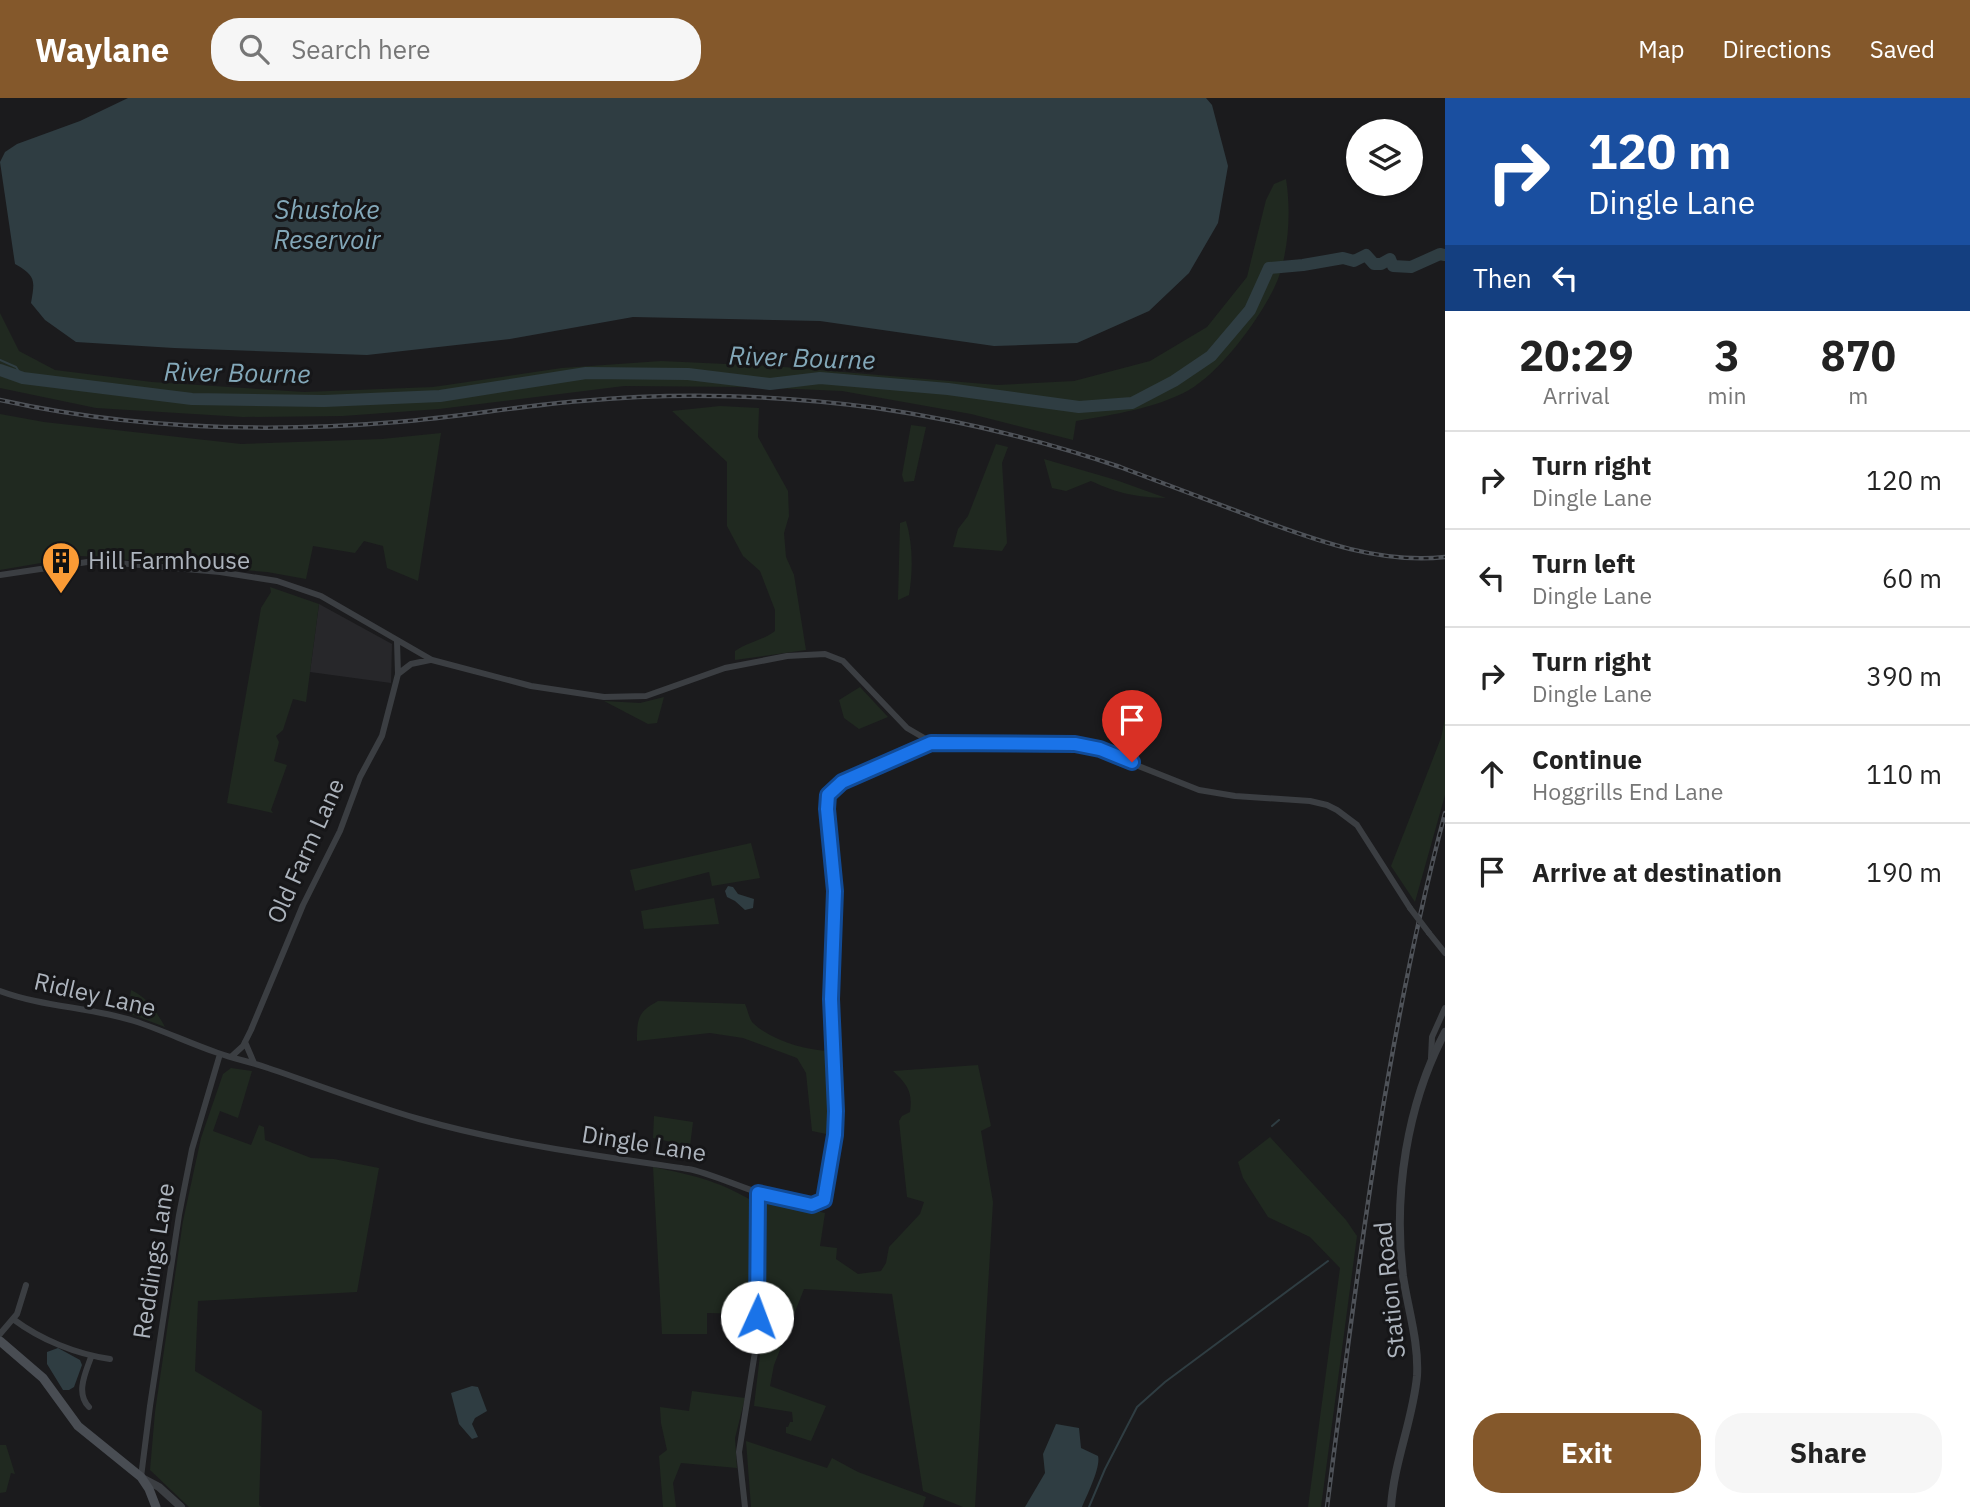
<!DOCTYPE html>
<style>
body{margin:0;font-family:"IBM Plex Sans",sans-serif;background:#f6f6f6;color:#222;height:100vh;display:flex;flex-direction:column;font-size:26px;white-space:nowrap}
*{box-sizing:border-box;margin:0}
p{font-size:23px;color:#767676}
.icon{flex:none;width:38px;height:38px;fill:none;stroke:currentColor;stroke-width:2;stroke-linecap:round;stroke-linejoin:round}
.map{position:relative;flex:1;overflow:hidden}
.sheet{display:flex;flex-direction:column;background:#fff;width:525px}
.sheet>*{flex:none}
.hud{background:#1a4fa0;color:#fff;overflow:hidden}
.controls{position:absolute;left:1346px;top:21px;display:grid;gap:14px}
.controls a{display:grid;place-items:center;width:77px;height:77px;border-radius:50%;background:#fff;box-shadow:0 2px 5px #0004;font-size:35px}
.pin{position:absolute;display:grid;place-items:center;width:60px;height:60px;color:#fff;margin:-72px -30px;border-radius:50% 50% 50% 0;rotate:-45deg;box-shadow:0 0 7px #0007}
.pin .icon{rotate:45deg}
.me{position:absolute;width:77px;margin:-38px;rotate:2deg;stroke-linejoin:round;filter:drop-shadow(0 0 5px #0008)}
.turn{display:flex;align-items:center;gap:24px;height:147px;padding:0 28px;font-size:32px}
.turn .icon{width:91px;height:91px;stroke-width:2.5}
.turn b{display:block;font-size:49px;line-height:60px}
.then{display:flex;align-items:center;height:66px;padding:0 28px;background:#0003;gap:14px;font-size:26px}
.eta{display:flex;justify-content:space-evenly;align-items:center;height:119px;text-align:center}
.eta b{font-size:42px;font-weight:700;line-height:49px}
.primary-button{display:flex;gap:14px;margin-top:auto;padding:14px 28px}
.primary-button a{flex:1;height:80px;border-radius:28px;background:#84582b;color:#fff;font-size:28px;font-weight:700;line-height:80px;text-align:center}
.primary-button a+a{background:#f6f6f6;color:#222}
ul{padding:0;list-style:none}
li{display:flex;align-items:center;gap:21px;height:98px;padding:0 28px;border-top:2px solid #e0e0e0}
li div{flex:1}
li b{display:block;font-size:26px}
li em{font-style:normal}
header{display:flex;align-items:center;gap:42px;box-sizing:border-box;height:98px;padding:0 35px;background:#84582b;color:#fff}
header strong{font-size:33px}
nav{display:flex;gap:38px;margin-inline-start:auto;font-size:24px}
.search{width:490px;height:63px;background:#f6f6f6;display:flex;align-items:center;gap:18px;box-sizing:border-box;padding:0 24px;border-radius:28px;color:#767676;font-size:26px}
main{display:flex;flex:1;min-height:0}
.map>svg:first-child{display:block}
.built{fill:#27272a}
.green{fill:#202920}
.water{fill:#2f3d42}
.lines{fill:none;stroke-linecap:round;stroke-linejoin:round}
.stream{stroke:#2f3d42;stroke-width:2}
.river{stroke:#2f3d42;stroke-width:12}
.minor{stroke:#3b3e42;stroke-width:6}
.tertiary{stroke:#3b3e42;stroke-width:8}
.secondary{stroke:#494d53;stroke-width:9}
.rail-casing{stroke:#4e5258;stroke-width:4.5}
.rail{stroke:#161618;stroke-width:2;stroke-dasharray:5;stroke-linecap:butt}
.minor-bridge{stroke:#3b3e42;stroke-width:6}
.route-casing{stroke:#114b97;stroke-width:18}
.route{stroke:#1a73e8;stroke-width:12}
.labels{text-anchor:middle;stroke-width:6;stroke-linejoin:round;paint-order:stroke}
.poi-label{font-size:24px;fill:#adb4bd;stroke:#161618;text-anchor:start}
.street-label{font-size:24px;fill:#adb4bd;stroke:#161618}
.water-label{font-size:26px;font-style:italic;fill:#83a8b9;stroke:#161618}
</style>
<header>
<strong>Waylane</strong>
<div class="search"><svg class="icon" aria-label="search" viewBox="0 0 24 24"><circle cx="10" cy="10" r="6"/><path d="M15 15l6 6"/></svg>Search here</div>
<nav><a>Map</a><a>Directions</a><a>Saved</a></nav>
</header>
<main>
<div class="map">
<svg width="1445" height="1409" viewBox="0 0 1445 1409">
<rect width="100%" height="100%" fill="#1b1b1d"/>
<path class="built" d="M319 506 392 546 391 585 310 574Z"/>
<path class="green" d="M1286 81C1291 112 1289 151 1278 181 1264 216 1222 273 1189 292 1154 311 1115 316 1076 323L1073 342 971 316 842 293 749 289 624 288 439 311 343 318 243 319 96 310 0 290V215L19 253 55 272 152 284 304 294 433 289 562 270 661 263 772 268 997 287 1074 283 1150 263 1207 229 1247 179 1266 102 1274 86Z
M720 308 759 310 758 339 788 393 789 418 784 435 786 459 794 477 806 552 735 562V553C748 544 762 543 775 533V512L760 473 743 458 727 428V364L672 313Z
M0 316 44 324 241 346 382 341 441 335 418 483 387 470 383 448 364 443 355 455 313 448 306 481 267 474 82 458 0 472Z
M911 327 926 329 914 383 904 384 902 377Z
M996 346 1008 349 1002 365 1007 445 1002 453 953 449 958 431 968 418Z
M1044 361 1116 382 1166 400C1136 399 1119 396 1091 383L1066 393 1052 390Z
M906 423C913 446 913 473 909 497L898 502 900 425Z
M270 489 319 506 306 604 293 601 283 632 276 638 279 644 274 663 287 667 271 712 273 715 227 705 261 510 271 494Z
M860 589 888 619 859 631 844 620 839 602Z
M664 599 657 625 648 626 604 603 640 605Z
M1445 621V697L1415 804 1391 768 1441 640Z
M751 745 760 780 712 788 709 774 635 793 630 772Z
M714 800 719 826 644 831 641 813Z
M131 892C148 900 156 913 165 929L128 915Z
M658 903 745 906C748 912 749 922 754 926 773 943 805 952 830 953L831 1037 812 1033 806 975 797 960 743 940 710 935 637 943C637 920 638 914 658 903Z
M978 967 991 1028 981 1033 993 1104 975 1409H963L923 1393 892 1196 804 1191 774 1267 770 1288 826 1308 811 1343 786 1335V1329H788L790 1324H793L792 1314 754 1308 760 1257 763 1100 825 1115 820 1148 837 1150 836 1161 858 1176 881 1173 886 1165 889 1149 920 1116 924 1104 907 1099 899 1023 902 1018 910 1014C913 994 907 986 893 973Z
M231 970 252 973 238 1020 220 1013 213 1033 251 1047 259 1027 264 1029 265 1042 311 1060 334 1061 379 1070 357 1194 198 1203 195 1273 262 1313 259 1407 262 1409H189L150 1372 155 1314 183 1123 201 1040 223 976Z
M654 1018 693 1024 690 1048 653 1040Z
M1270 1039 1346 1122 1357 1138 1321 1409H1308L1340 1170 1310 1139 1268 1119 1243 1080 1238 1064Z
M653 1069C692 1077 716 1082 751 1102L748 1216 707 1215V1236H662Z
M692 1293 745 1300 735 1340 737 1370 681 1365 673 1385 676 1409H663L659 1358 667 1352 661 1325 660 1309 689 1313Z
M746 1343 827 1370 832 1360 858 1374 926 1399 923 1409H751Z
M0 1347H6L15 1376 11 1375 6 1394 0 1395Z"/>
<path class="water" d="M128 0H1206L1212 7 1228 68 1218 125 1189 175 1149 213 1077 245 994 248 820 223 633 219 510 241 367 257 174 250 76 244 45 222 31 205C35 182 36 178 15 166L0 64 5 54 17 46 80 23Z
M728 788 733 789 738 796 754 801 753 810 745 812 735 803 727 799 725 793Z
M58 1250 80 1262 82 1267 74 1289 69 1292H63L47 1266V1254Z
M472 1288 478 1289 487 1313 475 1320 472 1326 478 1339 472 1341 459 1326 451 1295Z
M1056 1326 1079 1330 1081 1350 1098 1358C1101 1369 1087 1397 1082 1409H1025L1045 1375 1043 1356Z"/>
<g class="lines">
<path class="stream" d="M0 262 16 269 23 280
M1272 1028 1279 1022
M1089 1409 1105 1371 1137 1309 1165 1284 1328 1163"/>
<path class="river" d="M0 272 23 280 192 301 324 303 440 298 586 275 688 276 770 286 820 280 948 291 1079 309 1132 305 1174 283 1211 258 1250 212 1269 170 1303 167 1343 160 1354 163 1366 157 1374 166H1381L1390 161 1393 168 1411 169 1440 156 1445 157"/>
<path class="minor" d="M0 477 94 463 220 474 277 483 321 498 432 562 531 588 604 599 646 598 725 570 787 558 825 556 843 563 907 630 931 644 1030 645 1088 648 1199 692 1235 698 1310 703 1327 707 1337 712 1357 727 1410 810
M398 576 411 566 430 562
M1429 835 1445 855
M0 893C43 909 90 909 134 923 162 932 189 945 218 955 234 961 252 964 268 970 318 987 368 1006 419 1021 507 1046 597 1058 688 1071 721 1076 797 1119 824 1102L826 1096C842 1027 830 967 831 899 832 860 836 821 835 782 834 763 822 713 828 697 833 683 913 653 931 644
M245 944 254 965
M231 959 243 948 251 932 303 807 340 733 360 679 382 638 398 576 397 543
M1431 960 1432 939 1445 910
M13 1221C41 1242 76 1256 110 1261
M0 1236 17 1216 26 1187
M89 1309C75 1295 86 1274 91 1259
M141 1379 150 1308 179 1117 192 1051 220 956
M745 1409 739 1354 755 1254 758 1173V1095"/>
<path class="tertiary" d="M142 1380 159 1389 181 1409
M1391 1409C1394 1363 1413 1322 1417 1278 1419 1245 1408 1211 1403 1178 1393 1096 1407 1006 1445 934"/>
<path class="secondary" d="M0 1243 43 1280 78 1328 141 1379 149 1391 156 1409"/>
<defs>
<path id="rail" d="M0 302C130 331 265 335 397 324 459 319 519 308 581 303 679 294 778 297 876 310 959 322 1041 342 1120 369 1166 386 1212 404 1258 421 1318 443 1380 466 1445 459
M1327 1409C1357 1176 1385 942 1445 715"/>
</defs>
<use href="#rail" class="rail-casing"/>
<use href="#rail" class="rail"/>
<path class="minor-bridge" d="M1410 810 1429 835"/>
</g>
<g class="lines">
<defs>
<path id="route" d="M757 1219 758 1095 812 1107 824 1102 835 1037 836 1013 831 901 835 793 827 711 828 697 842 684 931 645 1075 646 1100 651 1132 664"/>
</defs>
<use href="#route" class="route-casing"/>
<use href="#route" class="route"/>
</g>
<defs>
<symbol id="building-pin" viewBox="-11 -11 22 30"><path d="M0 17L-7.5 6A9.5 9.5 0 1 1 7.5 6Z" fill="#fb9b35" stroke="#161618"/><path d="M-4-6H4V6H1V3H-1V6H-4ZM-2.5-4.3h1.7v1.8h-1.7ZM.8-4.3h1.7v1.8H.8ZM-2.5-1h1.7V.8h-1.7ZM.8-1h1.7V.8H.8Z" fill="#111"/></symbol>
</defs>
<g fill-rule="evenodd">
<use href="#building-pin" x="39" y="441" width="44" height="60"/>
</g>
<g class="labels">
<g class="poi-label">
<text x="88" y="471">Hill Farmhouse</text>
</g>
<g class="street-label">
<text transform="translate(306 753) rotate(-66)" y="8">Old Farm Lane</text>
<text transform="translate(95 897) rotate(13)" y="8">Ridley Lane</text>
<text transform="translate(644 1046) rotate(9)" y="8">Dingle Lane</text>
<text transform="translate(154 1163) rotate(-81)" y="8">Reddings Lane</text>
<text transform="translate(1390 1192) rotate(-96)" y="8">Station Road</text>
</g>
<g class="water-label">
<text x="327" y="121">Shustoke<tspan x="327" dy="30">Reservoir</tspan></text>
<text transform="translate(802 260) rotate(2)" y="9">River Bourne</text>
<text transform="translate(237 275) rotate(1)" y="9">River Bourne</text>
</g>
</g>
</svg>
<div class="controls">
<a><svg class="icon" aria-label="layers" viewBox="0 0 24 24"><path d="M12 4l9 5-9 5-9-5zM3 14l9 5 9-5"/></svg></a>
</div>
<div class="pin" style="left:1132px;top:664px;background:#d93025"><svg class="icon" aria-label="arrive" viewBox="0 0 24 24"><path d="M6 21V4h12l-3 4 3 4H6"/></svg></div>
<svg class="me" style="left:757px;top:1219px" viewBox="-20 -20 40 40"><circle r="19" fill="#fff"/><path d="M0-13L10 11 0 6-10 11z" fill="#1a73e8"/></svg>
</div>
<section class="sheet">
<div class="hud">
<div class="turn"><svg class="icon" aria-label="right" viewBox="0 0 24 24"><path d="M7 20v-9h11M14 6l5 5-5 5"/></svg><div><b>120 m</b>Dingle Lane</div></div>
<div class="then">Then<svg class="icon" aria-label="left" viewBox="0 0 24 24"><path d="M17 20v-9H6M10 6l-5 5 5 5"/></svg></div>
</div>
<div class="eta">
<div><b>20:29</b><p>Arrival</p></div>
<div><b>3</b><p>min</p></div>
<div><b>870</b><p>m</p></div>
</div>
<ul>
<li><svg class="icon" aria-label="right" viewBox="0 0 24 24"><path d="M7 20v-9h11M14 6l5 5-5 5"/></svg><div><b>Turn right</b><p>Dingle Lane</p></div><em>120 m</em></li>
<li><svg class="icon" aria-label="left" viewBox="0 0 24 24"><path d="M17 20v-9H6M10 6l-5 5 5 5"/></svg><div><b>Turn left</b><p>Dingle Lane</p></div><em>60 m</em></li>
<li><svg class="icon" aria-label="right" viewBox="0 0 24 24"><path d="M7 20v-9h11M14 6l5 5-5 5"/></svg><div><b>Turn right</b><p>Dingle Lane</p></div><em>390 m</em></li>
<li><svg class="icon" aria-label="ahead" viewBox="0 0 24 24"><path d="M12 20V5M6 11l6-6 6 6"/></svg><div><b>Continue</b><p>Hoggrills End Lane</p></div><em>110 m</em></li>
<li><svg class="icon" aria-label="arrive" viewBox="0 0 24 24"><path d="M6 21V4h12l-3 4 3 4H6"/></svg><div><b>Arrive at destination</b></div><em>190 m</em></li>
</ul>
<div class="primary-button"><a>Exit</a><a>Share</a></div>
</section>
</main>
